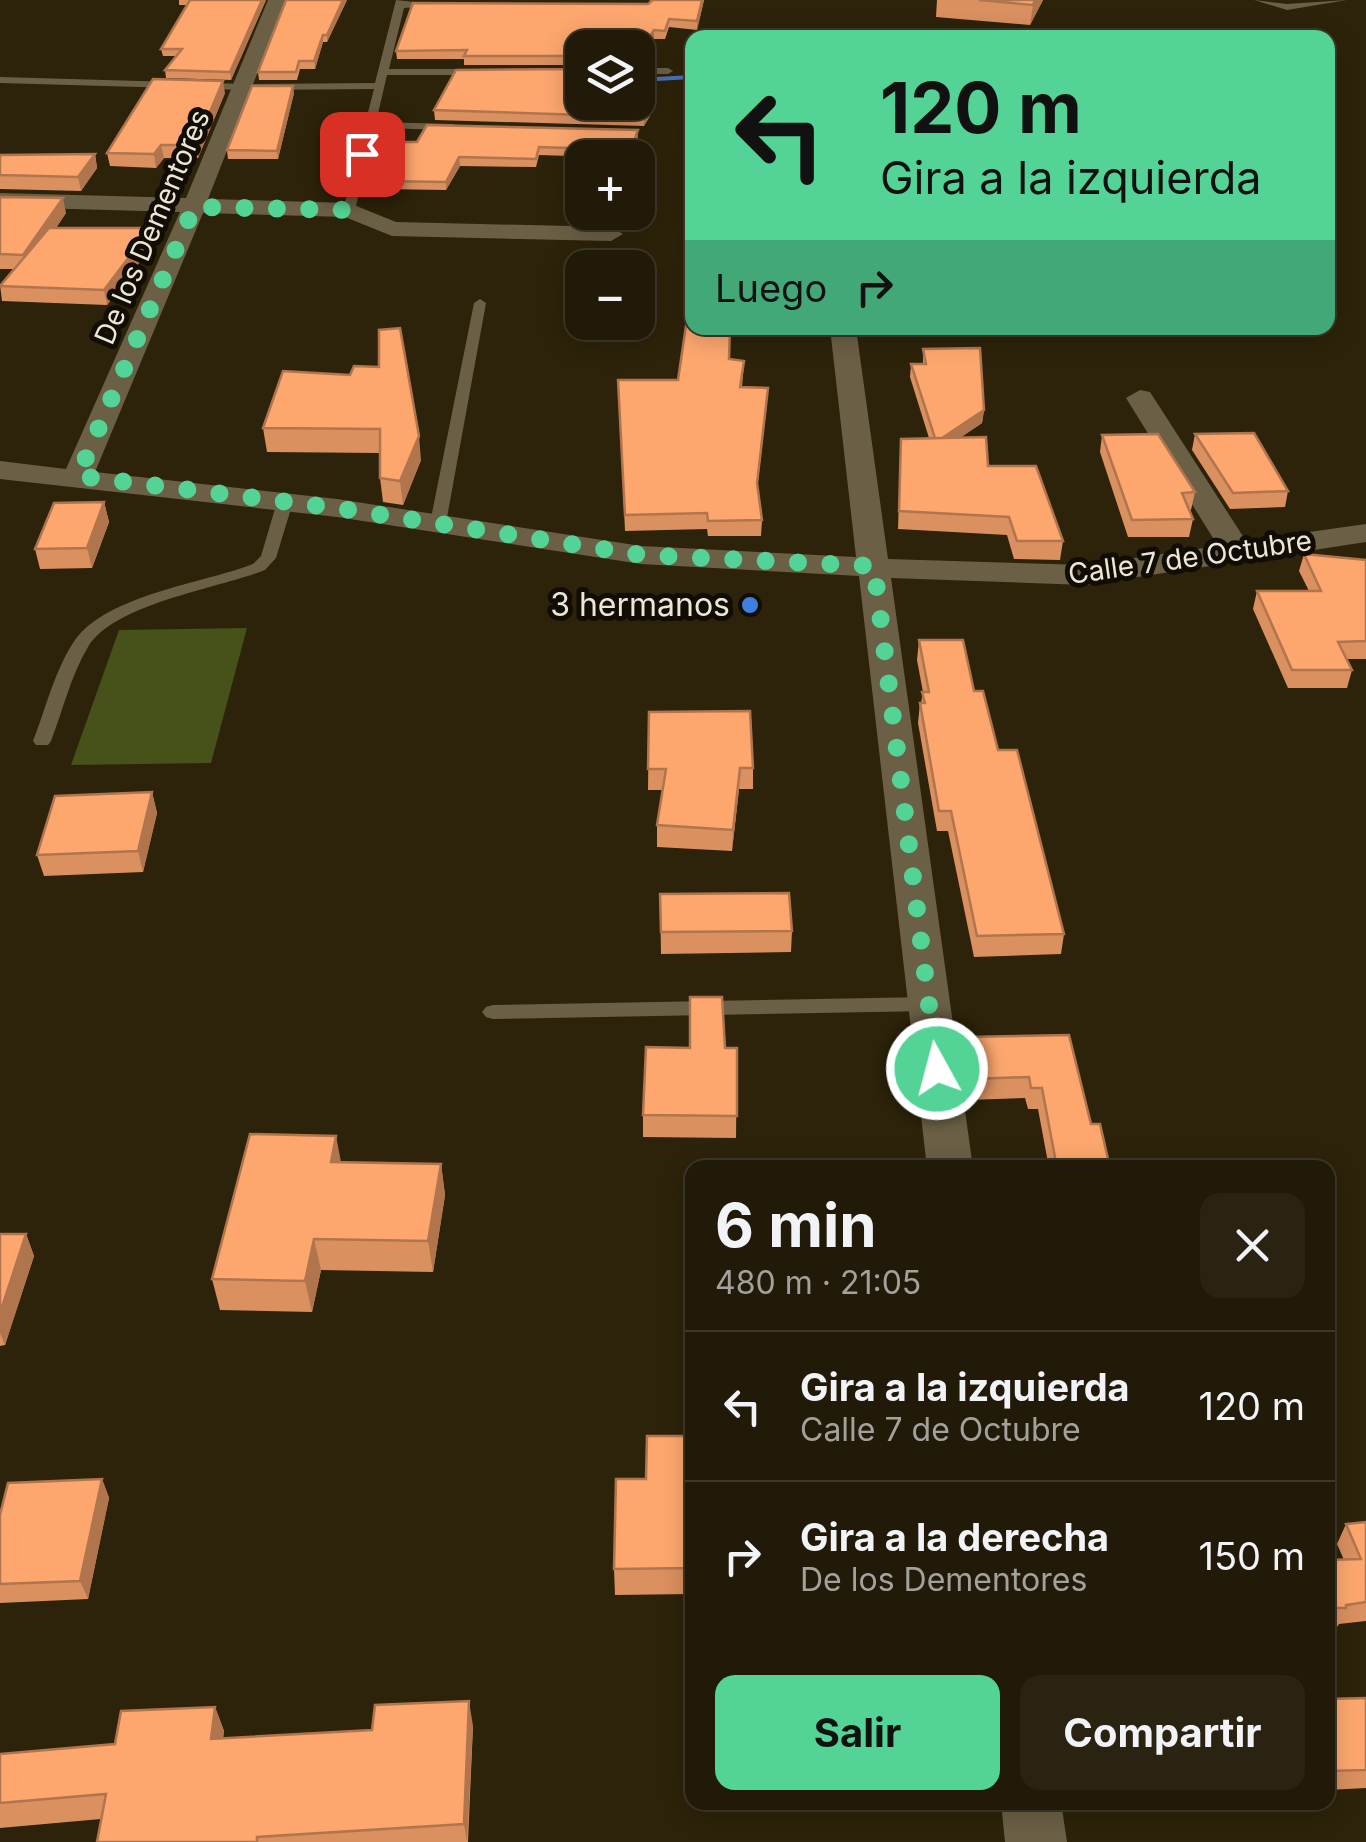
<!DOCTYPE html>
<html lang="es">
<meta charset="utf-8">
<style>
body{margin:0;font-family:Inter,sans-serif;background:#2a2312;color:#f1f3f6;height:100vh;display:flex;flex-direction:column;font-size:38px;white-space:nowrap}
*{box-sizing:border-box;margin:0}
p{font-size:32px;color:#a2a19c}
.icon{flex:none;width:55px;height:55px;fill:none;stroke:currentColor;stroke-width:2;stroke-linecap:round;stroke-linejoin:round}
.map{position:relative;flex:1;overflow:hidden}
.side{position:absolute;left:685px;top:1160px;width:650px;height:650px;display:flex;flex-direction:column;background:#221a08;border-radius:20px;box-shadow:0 5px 25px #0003,0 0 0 2px #3f3829}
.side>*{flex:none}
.top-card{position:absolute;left:685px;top:30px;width:650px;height:305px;border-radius:20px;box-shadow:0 5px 25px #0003,0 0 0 2px #3f3829;background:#54d396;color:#111;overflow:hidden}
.tools{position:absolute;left:565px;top:30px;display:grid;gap:20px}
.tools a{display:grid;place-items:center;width:90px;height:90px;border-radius:20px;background:#221a08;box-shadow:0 5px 25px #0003,0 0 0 2px #3f3829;font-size:50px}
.pin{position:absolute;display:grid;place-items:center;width:85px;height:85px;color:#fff;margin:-42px;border-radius:20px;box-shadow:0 5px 15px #0006}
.me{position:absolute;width:110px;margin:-55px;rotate:353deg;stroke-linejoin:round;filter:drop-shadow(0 0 8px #0008)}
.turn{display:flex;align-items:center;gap:35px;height:210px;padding:0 30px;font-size:45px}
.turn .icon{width:130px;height:130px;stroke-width:2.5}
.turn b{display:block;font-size:70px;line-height:85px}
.then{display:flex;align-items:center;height:95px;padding:0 30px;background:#0003;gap:20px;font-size:38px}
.round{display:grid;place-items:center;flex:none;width:105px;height:105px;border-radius:20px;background:#2a2312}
.overview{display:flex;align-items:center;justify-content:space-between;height:170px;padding:0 30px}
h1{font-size:60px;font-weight:700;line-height:75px}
.button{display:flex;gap:20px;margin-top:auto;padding:20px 30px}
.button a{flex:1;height:115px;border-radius:20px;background:#54d396;color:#111;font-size:40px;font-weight:700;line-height:115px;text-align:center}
.button a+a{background:#2a2312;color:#f1f3f6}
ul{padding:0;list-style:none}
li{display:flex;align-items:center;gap:30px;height:150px;padding:0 30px;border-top:2px solid #3f3829}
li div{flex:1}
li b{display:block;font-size:38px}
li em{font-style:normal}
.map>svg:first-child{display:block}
.green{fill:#465219}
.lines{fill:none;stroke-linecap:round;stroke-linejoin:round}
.stream{fill:#4d70bb;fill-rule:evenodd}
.service{fill:#6b6046;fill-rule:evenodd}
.minor{fill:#6b6046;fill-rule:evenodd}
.wall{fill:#da905f}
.shaded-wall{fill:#b1754e}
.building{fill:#fda76f;stroke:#b1754e;stroke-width:2.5}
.route{stroke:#54d396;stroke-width:18;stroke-dasharray:0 32.4}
.shop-dot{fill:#3f7fe0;stroke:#120d04;stroke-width:4}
.labels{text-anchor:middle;stroke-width:10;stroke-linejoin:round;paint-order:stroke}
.far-street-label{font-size:28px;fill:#ece6d7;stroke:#120d04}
.poi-label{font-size:32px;fill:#ece6d7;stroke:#120d04;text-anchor:end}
</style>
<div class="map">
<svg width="1366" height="1842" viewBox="0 0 1366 1842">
<rect width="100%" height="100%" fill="#2d230a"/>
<path class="green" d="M247 628 211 763 71 765 119 630Z"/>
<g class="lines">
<path class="stream" d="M692 75V79L638 82V78Z"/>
<path class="service" d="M396 0 442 5 404 8 389 69H481L486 72 481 75H387L376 122 453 124 458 127 453 130 375 128 355 210 349 213 343 210 374 89 245 90 0 83V77L245 84 375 83Z
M1254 0 1287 4 1347 0 1287 10Z
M638 68H668L673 71 668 74H638Z
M480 299 486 303 446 523 438 528 430 523 474 303Z
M285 497 293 502 276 558 265 570C218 589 115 603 88 647 71 675 63 710 51 741L48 745H36L33 741C46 708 55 669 75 640 107 595 204 583 253 564L261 556 277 502Z
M929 997 939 1004 929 1011 493 1019 486 1017 482 1012 486 1007 493 1005Z"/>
<path class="minor" d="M268 0H286L208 199 349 203 396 222 611 227 623 234 611 241 392 236 345 217 203 213 95 472 337 499 641 546 856 557 830 328H856L888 559 1085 565 1218 546 1126 398 1140 390 1150 392 1246 541 1366 524V542L1085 585 891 578 973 1168H927L859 576 641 564 337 517 0 479V461L66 469 180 212 0 207V193L186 198Z
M1001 1802H1061L1067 1842H1005Z"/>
</g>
<path class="wall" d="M179 0H266L231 80 166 78 165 70 176 56H163L161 49 187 5H179Z
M347 0 327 42H323L315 69H300L297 80H259L258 72Z
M649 0H704L697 30 669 27 665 39H654L638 62V48H582V65H464V59H397L396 51 648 4 651 1Z
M937 0H1043L1030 25 936 17Z
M582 69V102L654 100V109L644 126 435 120 434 110Z
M225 93 198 158H164L156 168 110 166 107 153Z
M294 93 278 159H228L227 150Z
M638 130V138L631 158 539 155 536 167 460 166 446 190 383 189 382 181 417 142Z
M95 154 97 168 81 191 0 189V155Z
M0 197 66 213 56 228H151L154 243 107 305 2 301 0 285 13 269H0Z
M923 349 984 410 982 423 961 437 1063 541 1060 560 1014 559 1007 535 898 529 901 439 929 438 910 377 911 364H923Z
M729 359 744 361 742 387 767 403 757 488 762 520 761 536H708L707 529 625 531 618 380H678Z
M350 375 421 460 403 505 383 502 380 478V453L267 452 263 428Z
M1195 434 1288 491 1285 507 1230 509 1192 450Z
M1102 435 1195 492 1191 510H1189L1193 519 1189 537H1128L1100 452Z
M104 502 109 522 92 568 40 569 35 549Z
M1304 554 1366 560V659H1346L1352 670 1347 688H1288L1253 609 1257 591H1309L1299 571Z
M919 640 974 691 998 750 1064 934 1061 954 974 957 948 831H937L918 723 920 703H921L923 692 917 660Z
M649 712 753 768V789H739L732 851 657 847V825L662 790H648Z
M152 792 157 813 143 872 44 876 37 855Z
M660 894 792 931 791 952 661 954Z
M1069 1035 1091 1124 1110 1168H1049L1038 1109H1028L1025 1098 967 1100 962 1058 965 1037Z
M725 1048H737L736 1138 643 1137V1115Z
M341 1162 441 1164 445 1195 433 1272 321 1270 312 1312 220 1310 212 1279Z
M0 1234H26L34 1256 5 1345 0 1346Z
M692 1436V1594L615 1595 614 1569 646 1479Z
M102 1479 109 1498 88 1599 0 1603V1515Z
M1366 1522V1621L1339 1624 1337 1627H1328V1560H1344L1337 1544 1346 1524Z
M1366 1698V1788L1328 1790V1699Z
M215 1707 224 1731 223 1738 473 1726 468 1842H97L101 1819 0 1828V1754L115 1744Z"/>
<path class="shaded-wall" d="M262 0H266L231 80 230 72Z
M343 0H347L327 42V35Z
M702 0H704L697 30V21Z
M1035 0H1043L1030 25 1033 5Z
M654 30V39L638 62V54Z
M323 35V42L315 69 314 61Z
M223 81 225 93 198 158 196 145Z
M293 86 294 93 278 159 277 151Z
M654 100V109L644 126V117Z
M638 130V138L631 158V150Z
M161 145 164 158 156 168 154 154Z
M95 154 97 168 81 191 78 177Z
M459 157 460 166 446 190V182Z
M63 198 66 213 27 269 23 255Z
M151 228 154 243 107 305 104 290Z
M768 388 767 403 756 499 757 483Z
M984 410 982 423 935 455 936 442Z
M419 436 421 460 403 505 400 481Z
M104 502 109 522 92 568 87 548Z
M740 768 739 789 732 851 733 830Z
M152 792 157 813 143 872 138 851Z
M336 1136 342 1167 331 1162Z
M441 1164 445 1195 433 1272 428 1241Z
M26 1234 34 1256 5 1345 0 1333V1313Z
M314 1239 321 1270 312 1312 305 1281Z
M102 1479 109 1498 88 1599 80 1581Z
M469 1701 473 1726 467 1842 464 1824Z
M215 1707 224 1731 220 1763 211 1739Z"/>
<path class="building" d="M190 0H262L230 72 165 70 182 49H161Z
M286 0H343L327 35H323L314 61H299L296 72H258Z
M653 0H702L697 21 669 19 665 31 654 30 638 54V48H582V56H464L467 50 396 51 413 3 648 4Z
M979 0H1035L1033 5Z
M582 67V102H638V99L654 100 644 117 434 110 456 70 582 69Z
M153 79 223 81 196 145H161L154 154 107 153Z
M252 86H293L277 151 227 150Z
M427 125 638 130 631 150 539 147 536 159 459 157 446 182 382 181 399 142H417Z
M95 154 78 177 0 175V155Z
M0 197 63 198 23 255 0 254Z
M49 228H151L104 290 0 286Z
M687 319H692V328H730L729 359 744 361 740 387 768 388 757 483 762 520 708 521 707 513 625 515 618 380H678Z
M400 328 419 436 400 481 380 478V429L263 428 283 371 350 375 354 366 379 367V330Z
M980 348 984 410 942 438H935L911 364H926L923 349Z
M1254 433 1288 491 1233 493 1195 434Z
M1158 434 1195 492 1182 493 1193 519 1132 520 1102 435Z
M986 437 988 466H1036L1063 541H1017L1009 517 899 511 901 439Z
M104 502 87 548 35 549 54 503Z
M1304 554 1366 560V641L1338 642 1352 670H1292L1257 591H1321Z
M919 640H963L974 691H983L998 750H1017L1064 934 977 936 951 811H939L920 703H925L922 692H929Z
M750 711 753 768H740L733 830 657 825 666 769H648L649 712Z
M152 792 138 851 37 855 55 796Z
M789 893 792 931 661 932 660 894Z
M690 997H722L725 1048H737V1116L643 1115 646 1047 690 1048Z
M1069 1035 1091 1124H1100L1110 1168H1057L1042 1088H1031L1029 1077 970 1079 965 1037Z
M250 1134 336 1136 331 1162 441 1164 428 1241 314 1239 305 1281 212 1279Z
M0 1234H26L0 1313Z
M647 1436H692V1568L614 1569 616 1479H646Z
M102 1479 80 1581 0 1584V1515L8 1483Z
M1366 1522V1602L1346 1605V1608H1328V1560L1361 1559 1346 1524Z
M1366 1698V1770L1328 1771V1699Z
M469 1701 464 1824 257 1837V1842H97L106 1794 0 1803V1754L115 1744 121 1711 215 1707 211 1739 372 1730 375 1705Z"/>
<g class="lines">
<path class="route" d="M362 154 349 210 194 207 78 476 337 508 642 555 874 566 937 1069"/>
</g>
<circle class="shop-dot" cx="750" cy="605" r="10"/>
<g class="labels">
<g class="far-street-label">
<text transform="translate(152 227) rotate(-67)" y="10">De los Dementores</text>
<text transform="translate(1190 557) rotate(-8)" y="10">Calle 7 de Octubre</text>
</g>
<g class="poi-label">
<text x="730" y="616">3 hermanos</text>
</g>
</g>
</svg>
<div class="tools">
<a><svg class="icon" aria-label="layers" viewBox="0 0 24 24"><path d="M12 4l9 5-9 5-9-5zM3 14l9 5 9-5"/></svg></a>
<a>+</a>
<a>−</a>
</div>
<div class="pin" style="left:362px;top:154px;background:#d93025"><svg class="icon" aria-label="arrive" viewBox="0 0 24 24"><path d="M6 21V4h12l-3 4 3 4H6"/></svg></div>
<svg class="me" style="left:937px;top:1069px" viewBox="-20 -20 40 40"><circle r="17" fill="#54d396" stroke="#fff" stroke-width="3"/><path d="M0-11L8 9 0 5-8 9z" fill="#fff"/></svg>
<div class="top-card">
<div class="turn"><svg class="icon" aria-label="left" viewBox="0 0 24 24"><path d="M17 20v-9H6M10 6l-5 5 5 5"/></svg><div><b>120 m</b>Gira a la izquierda</div></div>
<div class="then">Luego<svg class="icon" aria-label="right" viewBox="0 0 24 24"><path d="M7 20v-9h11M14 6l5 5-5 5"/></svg></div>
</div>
<section class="side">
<div class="overview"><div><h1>6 min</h1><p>480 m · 21:05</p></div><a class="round"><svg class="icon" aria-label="close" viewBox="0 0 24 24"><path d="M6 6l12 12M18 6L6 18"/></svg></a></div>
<ul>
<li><svg class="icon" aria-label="left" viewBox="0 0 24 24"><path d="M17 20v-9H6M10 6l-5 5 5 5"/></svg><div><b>Gira a la izquierda</b><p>Calle 7 de Octubre</p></div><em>120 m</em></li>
<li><svg class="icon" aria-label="right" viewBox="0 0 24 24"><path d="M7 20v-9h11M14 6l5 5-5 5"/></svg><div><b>Gira a la derecha</b><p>De los Dementores</p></div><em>150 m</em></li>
</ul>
<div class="button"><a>Salir</a><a>Compartir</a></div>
</section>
</div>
